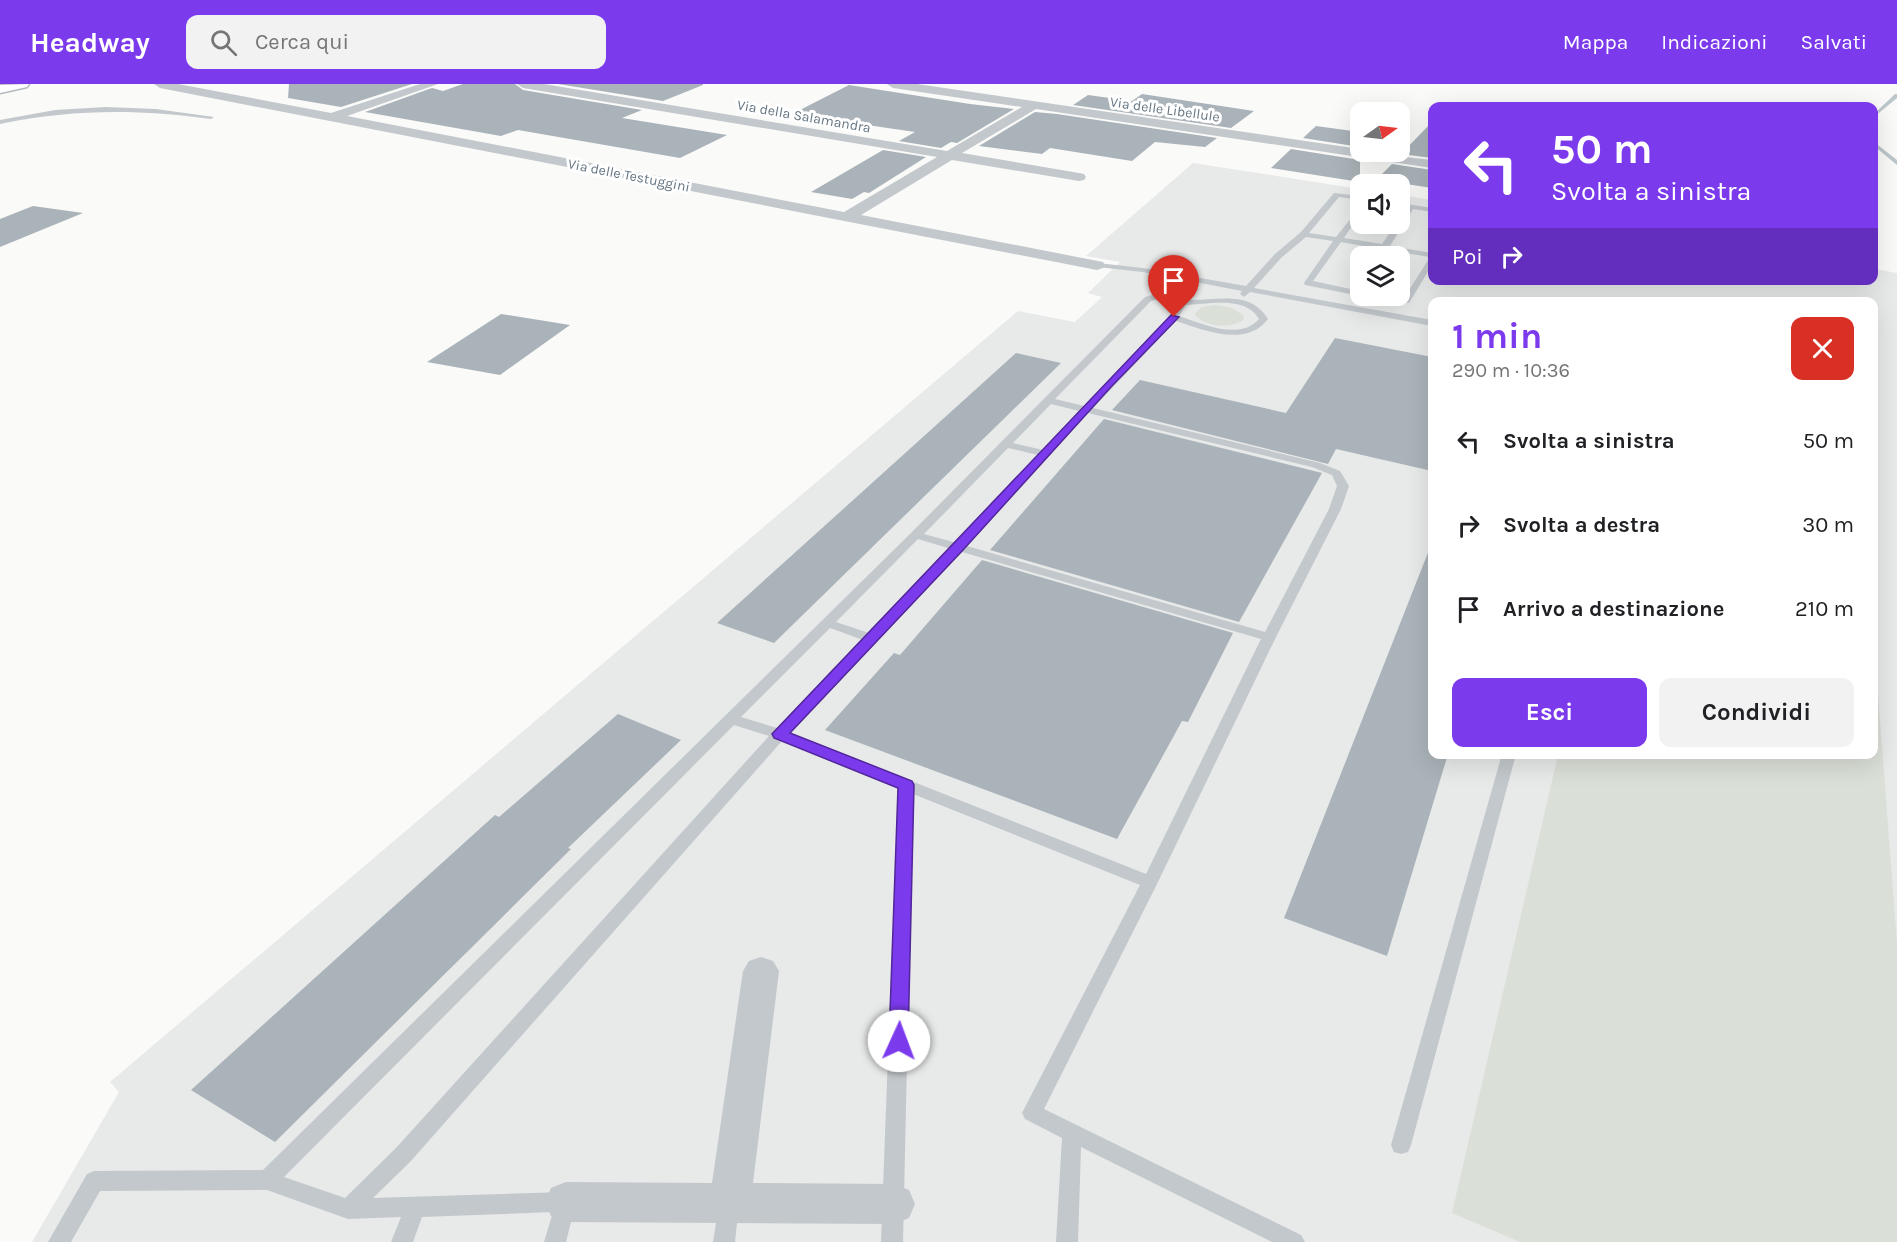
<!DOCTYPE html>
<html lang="it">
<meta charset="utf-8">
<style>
body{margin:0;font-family:Karla,sans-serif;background:#f2f2f2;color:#202124;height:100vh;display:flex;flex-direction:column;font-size:22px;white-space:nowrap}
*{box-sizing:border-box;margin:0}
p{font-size:20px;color:#757577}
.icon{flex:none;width:33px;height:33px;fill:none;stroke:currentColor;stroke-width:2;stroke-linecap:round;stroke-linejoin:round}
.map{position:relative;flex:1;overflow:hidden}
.details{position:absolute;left:1428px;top:213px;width:450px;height:462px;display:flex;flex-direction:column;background:#fff;border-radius:12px;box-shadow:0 6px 24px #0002}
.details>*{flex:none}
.banner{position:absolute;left:1428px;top:18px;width:450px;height:183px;border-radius:12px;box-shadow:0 6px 24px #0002;background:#7c3aed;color:#fff;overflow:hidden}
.needle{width:39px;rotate:76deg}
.fabs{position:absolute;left:1350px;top:18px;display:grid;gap:12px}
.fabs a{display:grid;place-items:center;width:60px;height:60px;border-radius:12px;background:#fff;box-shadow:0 6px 24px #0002;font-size:30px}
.pin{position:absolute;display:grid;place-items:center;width:51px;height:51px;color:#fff;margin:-62px -26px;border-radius:50% 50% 50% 0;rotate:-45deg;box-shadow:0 0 6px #0007}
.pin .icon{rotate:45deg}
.me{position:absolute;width:66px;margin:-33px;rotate:2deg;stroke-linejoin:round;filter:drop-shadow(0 0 4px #0008)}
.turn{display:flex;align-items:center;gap:21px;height:126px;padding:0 24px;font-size:27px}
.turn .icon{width:78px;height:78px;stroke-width:2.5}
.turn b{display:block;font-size:42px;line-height:51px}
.then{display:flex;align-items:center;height:57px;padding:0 24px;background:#0003;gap:12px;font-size:22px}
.round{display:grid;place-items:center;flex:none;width:63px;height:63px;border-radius:12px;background:#f2f2f2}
.overview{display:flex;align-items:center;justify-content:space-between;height:102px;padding:0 24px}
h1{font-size:36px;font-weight:700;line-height:45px;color:#7c3aed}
.primary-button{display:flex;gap:12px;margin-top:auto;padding:12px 24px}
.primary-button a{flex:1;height:69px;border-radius:12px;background:#7c3aed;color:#fff;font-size:24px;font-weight:700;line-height:69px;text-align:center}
.primary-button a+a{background:#f2f2f2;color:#202124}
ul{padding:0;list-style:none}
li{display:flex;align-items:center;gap:18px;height:84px;padding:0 24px}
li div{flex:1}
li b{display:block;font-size:22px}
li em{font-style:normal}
header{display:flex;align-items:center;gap:36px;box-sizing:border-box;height:84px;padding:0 30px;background:#7c3aed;color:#fff}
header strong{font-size:28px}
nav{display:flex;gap:33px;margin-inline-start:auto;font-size:21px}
.search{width:420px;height:54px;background:#f2f2f2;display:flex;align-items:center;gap:15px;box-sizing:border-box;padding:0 21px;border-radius:12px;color:#757577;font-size:22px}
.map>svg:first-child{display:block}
.built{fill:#e8e9e9;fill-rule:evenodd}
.green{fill:#dadfd7}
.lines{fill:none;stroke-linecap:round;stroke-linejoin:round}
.stream{fill:#bbc7cb;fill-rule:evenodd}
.building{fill:#aab3b9}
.secondary-casing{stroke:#b3babf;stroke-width:3}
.service{fill:#c3c8cc;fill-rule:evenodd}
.minor{fill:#c3c8cc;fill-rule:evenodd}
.secondary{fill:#fff;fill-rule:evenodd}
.route{fill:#7c3aed;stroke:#51269a;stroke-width:1.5}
.labels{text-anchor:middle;stroke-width:6;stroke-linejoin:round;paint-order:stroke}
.far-street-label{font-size:14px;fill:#657683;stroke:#fff}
</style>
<header>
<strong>Headway</strong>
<div class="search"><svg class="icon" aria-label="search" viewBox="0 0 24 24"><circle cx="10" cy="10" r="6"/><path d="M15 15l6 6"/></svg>Cerca qui</div>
<nav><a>Mappa</a><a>Indicazioni</a><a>Salvati</a></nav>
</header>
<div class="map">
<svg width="1897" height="1158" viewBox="0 0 1897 1158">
<rect width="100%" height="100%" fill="#fafaf8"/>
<path class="built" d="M1193 79 1360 105V140H1400V111L1432 116V196H1874V185L1897 189V1158H32L119 1008 110 998 1018 227 1075 238 1102 213 1088 209 1120 178 1086 172ZM1360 172H1400V212H1360ZM1432 218H1874V670H1432Z"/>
<path class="green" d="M1216 221 1232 224 1244 232 1243 236C1230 245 1207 243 1196 232L1195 229 1202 223Z
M1874 558 1897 860V1158H1520L1452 1129 1558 671 1874 670Z"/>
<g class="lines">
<path class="stream" d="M1895 10H1897V14L1874 33V30Z
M1874 58 1897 76V81L1874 62Z"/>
</g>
<path class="building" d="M289 0H412L341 23 288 14Z
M463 0H515L523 6 642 26 622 34 727 51 680 74 518 46 501 52 365 28 432 4 443 7Z
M558 0H703V1L663 17Z
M849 1 970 20 1014 25 957 59 951 58 941 64 899 57 915 48 792 30Z
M1142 10 1254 27 1231 44 1073 21 1088 11 1132 17Z
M1035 28 1057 30 1217 54 1205 63 1155 58 1132 77 1050 64 1042 70 979 62Z
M1432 38V74L1401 70Z
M1316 42 1360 48V63L1303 54Z
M1291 65 1360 76V98L1271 84Z
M883 66 926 73 869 109 864 108 852 115 811 108Z
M1392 80 1432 86V104L1406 100H1372Z
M33 122 83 129 0 163V135Z
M501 230 570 241 500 291 427 278Z
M1335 254 1432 273V387L1336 365 1328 380 1112 326 1140 296 1286 329Z
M1016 269 1061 279 774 559 717 539Z
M1104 335 1322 389 1239 538 990 466Z
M1431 461 1432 670H1448L1387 872 1284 834Z
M982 476 1233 549 1188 638 1182 637 1117 755 825 646 894 569 900 571Z
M618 630 681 656 568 764 571 765 275 1058 191 1006 495 731 499 733Z"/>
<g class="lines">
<defs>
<path id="secondary" d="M29 0 27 3 0 9V1Z"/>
</defs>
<use href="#secondary" class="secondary-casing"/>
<path class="service" d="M106 23 156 25 214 33 211 35C137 25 73 25 0 40V36L55 26Z
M1334 109 1360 112V116L1339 113 1309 149 1336 153 1360 123V130L1344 154 1382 160 1396 140H1400V134L1406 124 1400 123V119L1432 124V128L1413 125 1390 162 1432 169V181L1409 219 1376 215 1372 212 1404 214 1430 173 1387 166 1383 172H1375L1380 165 1341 158 1313 197 1360 207V212L1305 201 1304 199 1333 157 1306 153 1281 174 1254 204 1432 236V242L1250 208 1244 213 1240 210 1242 207 1143 188 1097 183 1093 181 1097 179 1143 184 1246 202 1275 170 1301 148Z
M1175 205 1188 216C1216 217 1250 205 1268 235 1246 264 1204 246 1176 237L1093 324 1320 379 1340 387 1349 402 1341 425 1276 553 1158 798 1044 1025 1301 1151 1305 1158H1272L1081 1063 1078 1158H1056L1062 1054 1025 1035 1022 1029 1140 801 913 710 903 1158H881L898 704 782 657 410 1078 373 1114 566 1108 573 1111 576 1118 566 1158H544L553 1128 422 1133 413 1158H391L401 1133 348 1135 267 1106 100 1107 71 1158H48L87 1090 94 1087 263 1086 912 448 1145 213ZM1173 211 1179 218 1171 231 1084 322 1055 315 1151 217ZM1212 219C1229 218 1250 219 1259 235 1240 257 1202 240 1179 232L1186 221ZM1051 320 1079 327 1043 366 1013 359ZM1088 329 1312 383 1332 391 1337 402 1329 425 1265 548 967 462ZM1008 364 1038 371 957 459 924 450ZM918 455 951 465 869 549 836 538ZM962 468 1261 555 1146 790 790 649ZM830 544 863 556 777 644 741 633ZM734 641 769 652 396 1064 345 1114 284 1093Z
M1502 670H1516L1411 1061 1408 1068 1401 1070 1394 1068 1391 1061Z
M729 1110 736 1113 739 1120 735 1158H713L719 1120 722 1113Z"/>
<path class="minor" d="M154 0H178L331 29 420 0H438L347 32 844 128 937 73 523 4 517 0H544L947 67 1022 23 893 4 887 0H917L1360 65V68L1432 76V84L1036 25 962 69 1079 89 1084 90 1086 93 1084 96 1079 97 952 76 861 131 1103 178 1105 181 1103 184 1097 186 160 4Z
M761 873 773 877 779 887 753 1099 894 1100 909 1106 915 1120 909 1134 894 1140 566 1138 551 1132 545 1118 551 1104 566 1098 712 1099 743 887 749 877Z"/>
<use href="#secondary" class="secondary"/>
</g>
<path class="route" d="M1171 231 1179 233 1111 303 963 466 790 649 912 697 914 701 908 957 905 963 899 965 892 963 889 957 898 704 774 654 772 650Z"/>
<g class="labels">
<g class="far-street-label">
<text transform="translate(1165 25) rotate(8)" y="5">Via delle Libellule</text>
<text transform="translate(804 32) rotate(10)" y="5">Via della Salamandra</text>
<text transform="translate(629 91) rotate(11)" y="5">Via delle Testuggini</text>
</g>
</g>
</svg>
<div class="fabs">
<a><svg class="needle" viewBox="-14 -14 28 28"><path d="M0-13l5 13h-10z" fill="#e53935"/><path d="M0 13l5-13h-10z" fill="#757577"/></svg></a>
<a><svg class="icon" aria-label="sound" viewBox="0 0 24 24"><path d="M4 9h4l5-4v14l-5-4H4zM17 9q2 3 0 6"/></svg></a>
<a><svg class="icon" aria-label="layers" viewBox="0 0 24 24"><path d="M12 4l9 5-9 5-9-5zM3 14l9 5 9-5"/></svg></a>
</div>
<div class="pin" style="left:1174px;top:233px;background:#d93025"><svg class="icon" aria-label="arrive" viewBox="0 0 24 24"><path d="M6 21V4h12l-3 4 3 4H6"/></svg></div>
<svg class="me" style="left:899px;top:957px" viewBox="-20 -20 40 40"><circle r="19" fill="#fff"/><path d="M0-13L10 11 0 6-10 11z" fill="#7c3aed"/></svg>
<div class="banner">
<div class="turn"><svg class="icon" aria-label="left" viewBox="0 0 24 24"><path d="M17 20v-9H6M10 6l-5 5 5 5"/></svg><div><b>50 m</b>Svolta a sinistra</div></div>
<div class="then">Poi<svg class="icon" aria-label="right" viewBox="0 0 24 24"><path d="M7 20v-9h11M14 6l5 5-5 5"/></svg></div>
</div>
<section class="details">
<div class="overview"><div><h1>1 min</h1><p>290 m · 10:36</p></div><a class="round" style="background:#d93025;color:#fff"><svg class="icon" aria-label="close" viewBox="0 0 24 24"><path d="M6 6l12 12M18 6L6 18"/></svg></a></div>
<ul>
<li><svg class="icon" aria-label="left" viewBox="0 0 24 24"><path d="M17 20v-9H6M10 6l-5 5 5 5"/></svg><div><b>Svolta a sinistra</b></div><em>50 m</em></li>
<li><svg class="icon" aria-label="right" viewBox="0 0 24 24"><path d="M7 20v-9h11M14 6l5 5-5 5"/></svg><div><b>Svolta a destra</b></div><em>30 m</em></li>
<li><svg class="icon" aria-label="arrive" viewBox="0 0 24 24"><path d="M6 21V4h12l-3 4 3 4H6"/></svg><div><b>Arrivo a destinazione</b></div><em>210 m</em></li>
</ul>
<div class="primary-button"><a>Esci</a><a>Condividi</a></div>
</section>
</div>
